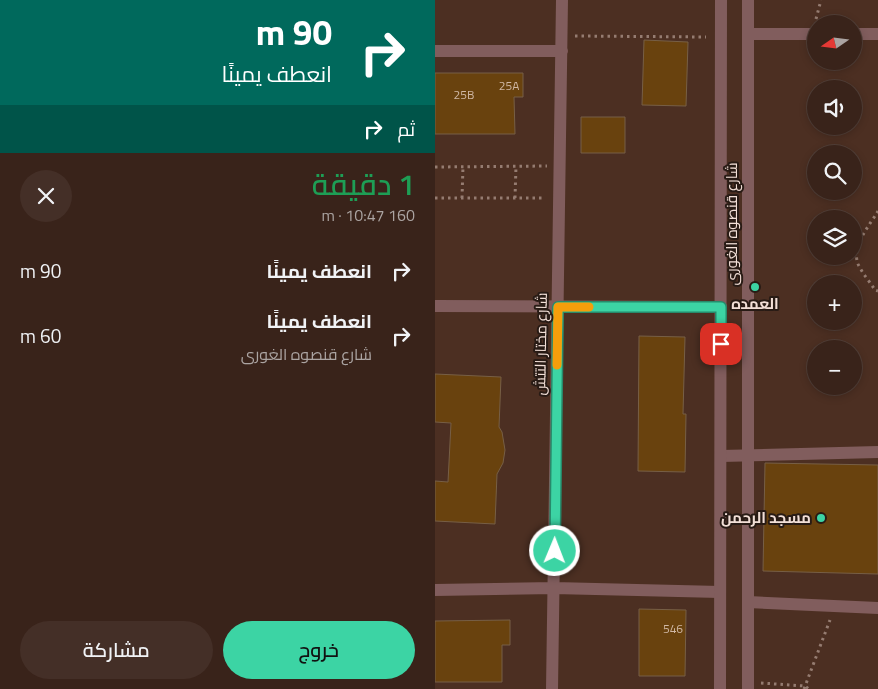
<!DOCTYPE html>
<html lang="ar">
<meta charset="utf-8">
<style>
body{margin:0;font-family:"Titillium Web",Cairo,sans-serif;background:#442f27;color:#f1f3f6;direction:rtl;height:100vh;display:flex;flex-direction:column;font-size:19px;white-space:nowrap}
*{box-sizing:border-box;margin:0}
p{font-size:16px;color:#aba4a2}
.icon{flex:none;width:28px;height:28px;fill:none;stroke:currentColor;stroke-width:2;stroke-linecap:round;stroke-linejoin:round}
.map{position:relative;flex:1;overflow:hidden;direction:ltr}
.details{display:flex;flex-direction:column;background:#39231a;width:435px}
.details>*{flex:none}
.guide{background:#00695c;color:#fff;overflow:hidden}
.needle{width:32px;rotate:256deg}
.buttons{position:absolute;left:372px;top:15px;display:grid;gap:10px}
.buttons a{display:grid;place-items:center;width:55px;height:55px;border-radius:50%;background:#39231a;box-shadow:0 2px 8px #0003,0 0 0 1px #534039;font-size:25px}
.pin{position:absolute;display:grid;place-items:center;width:42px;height:42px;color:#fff;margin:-21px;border-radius:10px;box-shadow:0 2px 8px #0006}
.me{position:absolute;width:55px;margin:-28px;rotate:1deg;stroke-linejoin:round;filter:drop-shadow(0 0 4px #0008)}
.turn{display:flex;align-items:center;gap:18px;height:105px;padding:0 20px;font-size:22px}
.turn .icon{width:65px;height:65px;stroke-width:2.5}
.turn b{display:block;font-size:35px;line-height:42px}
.then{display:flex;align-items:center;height:48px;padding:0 20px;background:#0003;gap:10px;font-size:19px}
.round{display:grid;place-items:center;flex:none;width:52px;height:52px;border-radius:26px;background:#442f27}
.head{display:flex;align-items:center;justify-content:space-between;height:85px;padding:0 20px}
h1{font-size:30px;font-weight:600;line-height:38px;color:#1e9e55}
.cta{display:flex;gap:10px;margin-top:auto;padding:10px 20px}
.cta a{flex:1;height:58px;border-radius:30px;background:#3cd4a4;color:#111;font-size:20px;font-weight:600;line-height:58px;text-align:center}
.cta a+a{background:#442f27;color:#f1f3f6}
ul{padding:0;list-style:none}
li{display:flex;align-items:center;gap:15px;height:65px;padding:0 20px}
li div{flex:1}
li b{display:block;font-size:19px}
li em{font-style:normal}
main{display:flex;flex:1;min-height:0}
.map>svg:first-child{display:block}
.building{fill:#69420e;stroke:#775f46}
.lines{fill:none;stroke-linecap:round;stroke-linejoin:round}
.path{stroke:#957c71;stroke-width:3;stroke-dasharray:2.5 4;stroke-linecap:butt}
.minor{stroke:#815d5d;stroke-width:12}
.tertiary{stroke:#815d5d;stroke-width:12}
.route-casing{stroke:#278a6b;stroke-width:12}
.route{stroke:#3cd4a4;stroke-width:9}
.slow{stroke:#f59e0b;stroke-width:9}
.poi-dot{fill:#3cd4a4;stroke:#281b15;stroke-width:2}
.labels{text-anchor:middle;stroke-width:4;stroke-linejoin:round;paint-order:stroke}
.number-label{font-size:12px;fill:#d0b8a5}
.street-label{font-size:15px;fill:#f2dfd7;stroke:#281b15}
.poi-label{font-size:15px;font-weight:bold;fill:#f2dfd7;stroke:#281b15}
</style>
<main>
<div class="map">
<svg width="443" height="689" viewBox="0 0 443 689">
<rect width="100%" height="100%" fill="#4c2f22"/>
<path class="building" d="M209 40 253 42 251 106 207 105Z
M0 73H88V97H79L80 134H0Z
M146 117H190V153H146Z
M204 336 250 337 248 414H251L250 472 203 471Z
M0 374 66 377 64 427 67 432 70 450 68 463 62 474 60 524 0 521V481L13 482 16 423 0 422Z
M330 463 443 465V574L328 571Z
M204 609 251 610 250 676H204Z
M75 620V645H67V682H0V621Z"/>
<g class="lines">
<path class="path" d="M381 19 386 0
M140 36 271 37
M0 167 112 166
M0 198H109
M27 198 28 166
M80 198 81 166
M443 211C435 225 416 246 423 264 427 273 435 282 440 290L443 291
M326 683 370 686 374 689
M369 689 395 620"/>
<path class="minor" d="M313 34H381
M419 34H443
M0 51H127
M0 306 286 307
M286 456 443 452
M0 590 119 588 285 592
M313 602 443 608
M117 689 127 0"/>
<path class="tertiary" d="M285 689 286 0
M313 689V0"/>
</g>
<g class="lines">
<defs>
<path id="route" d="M120 551 123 307H286V344"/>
</defs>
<use href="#route" class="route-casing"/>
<use href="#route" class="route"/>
<path class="slow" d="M122 365 123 307H154"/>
</g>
<g class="poi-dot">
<circle cx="320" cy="287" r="5"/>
<circle cx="386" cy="518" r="5"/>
</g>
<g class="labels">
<g class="number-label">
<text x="74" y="90">25A</text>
<text x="29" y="99">25B</text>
<text x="238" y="633">546</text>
</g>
<g class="street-label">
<text transform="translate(297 224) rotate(-90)" y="5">شارع قنصوه الغورى</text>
<text transform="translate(106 344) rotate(-89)" y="5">شارع مختار التتش</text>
</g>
<g class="poi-label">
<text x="320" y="309">العمده</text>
<text x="376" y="523" text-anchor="end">مسجد الرحمن</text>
</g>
</g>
</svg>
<div class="buttons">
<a><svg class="needle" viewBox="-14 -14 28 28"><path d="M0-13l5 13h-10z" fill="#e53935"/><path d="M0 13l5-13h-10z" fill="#aba4a2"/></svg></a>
<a><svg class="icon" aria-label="sound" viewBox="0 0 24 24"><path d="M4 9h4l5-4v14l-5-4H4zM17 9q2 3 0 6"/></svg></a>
<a><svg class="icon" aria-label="search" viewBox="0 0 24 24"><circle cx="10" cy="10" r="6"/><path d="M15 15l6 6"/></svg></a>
<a><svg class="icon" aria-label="layers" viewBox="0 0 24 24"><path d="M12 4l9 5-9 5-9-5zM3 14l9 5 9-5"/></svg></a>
<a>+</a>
<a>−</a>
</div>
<div class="pin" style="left:286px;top:344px;background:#d93025"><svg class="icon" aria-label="arrive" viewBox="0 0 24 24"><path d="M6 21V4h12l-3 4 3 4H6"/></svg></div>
<svg class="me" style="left:120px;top:551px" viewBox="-20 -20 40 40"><circle r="17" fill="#3cd4a4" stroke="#fff" stroke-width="3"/><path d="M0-11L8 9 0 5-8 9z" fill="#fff"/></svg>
</div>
<section class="details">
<div class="guide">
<div class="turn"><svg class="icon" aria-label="right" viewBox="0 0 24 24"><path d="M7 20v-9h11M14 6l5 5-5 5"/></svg><div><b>90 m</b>انعطف يمينًا</div></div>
<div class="then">ثم<svg class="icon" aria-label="right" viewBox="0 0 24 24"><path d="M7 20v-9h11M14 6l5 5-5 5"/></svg></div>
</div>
<div class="head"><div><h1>1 دقيقة</h1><p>160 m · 10:47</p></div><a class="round"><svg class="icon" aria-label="close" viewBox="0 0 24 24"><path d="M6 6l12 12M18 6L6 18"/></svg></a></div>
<ul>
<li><svg class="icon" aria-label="right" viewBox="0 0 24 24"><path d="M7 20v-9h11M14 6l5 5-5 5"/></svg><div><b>انعطف يمينًا</b></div><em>90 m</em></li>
<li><svg class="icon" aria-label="right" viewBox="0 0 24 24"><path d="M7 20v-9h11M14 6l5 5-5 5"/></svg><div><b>انعطف يمينًا</b><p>شارع قنصوه الغورى</p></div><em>60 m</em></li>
</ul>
<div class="cta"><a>خروج</a><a>مشاركة</a></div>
</section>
</main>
